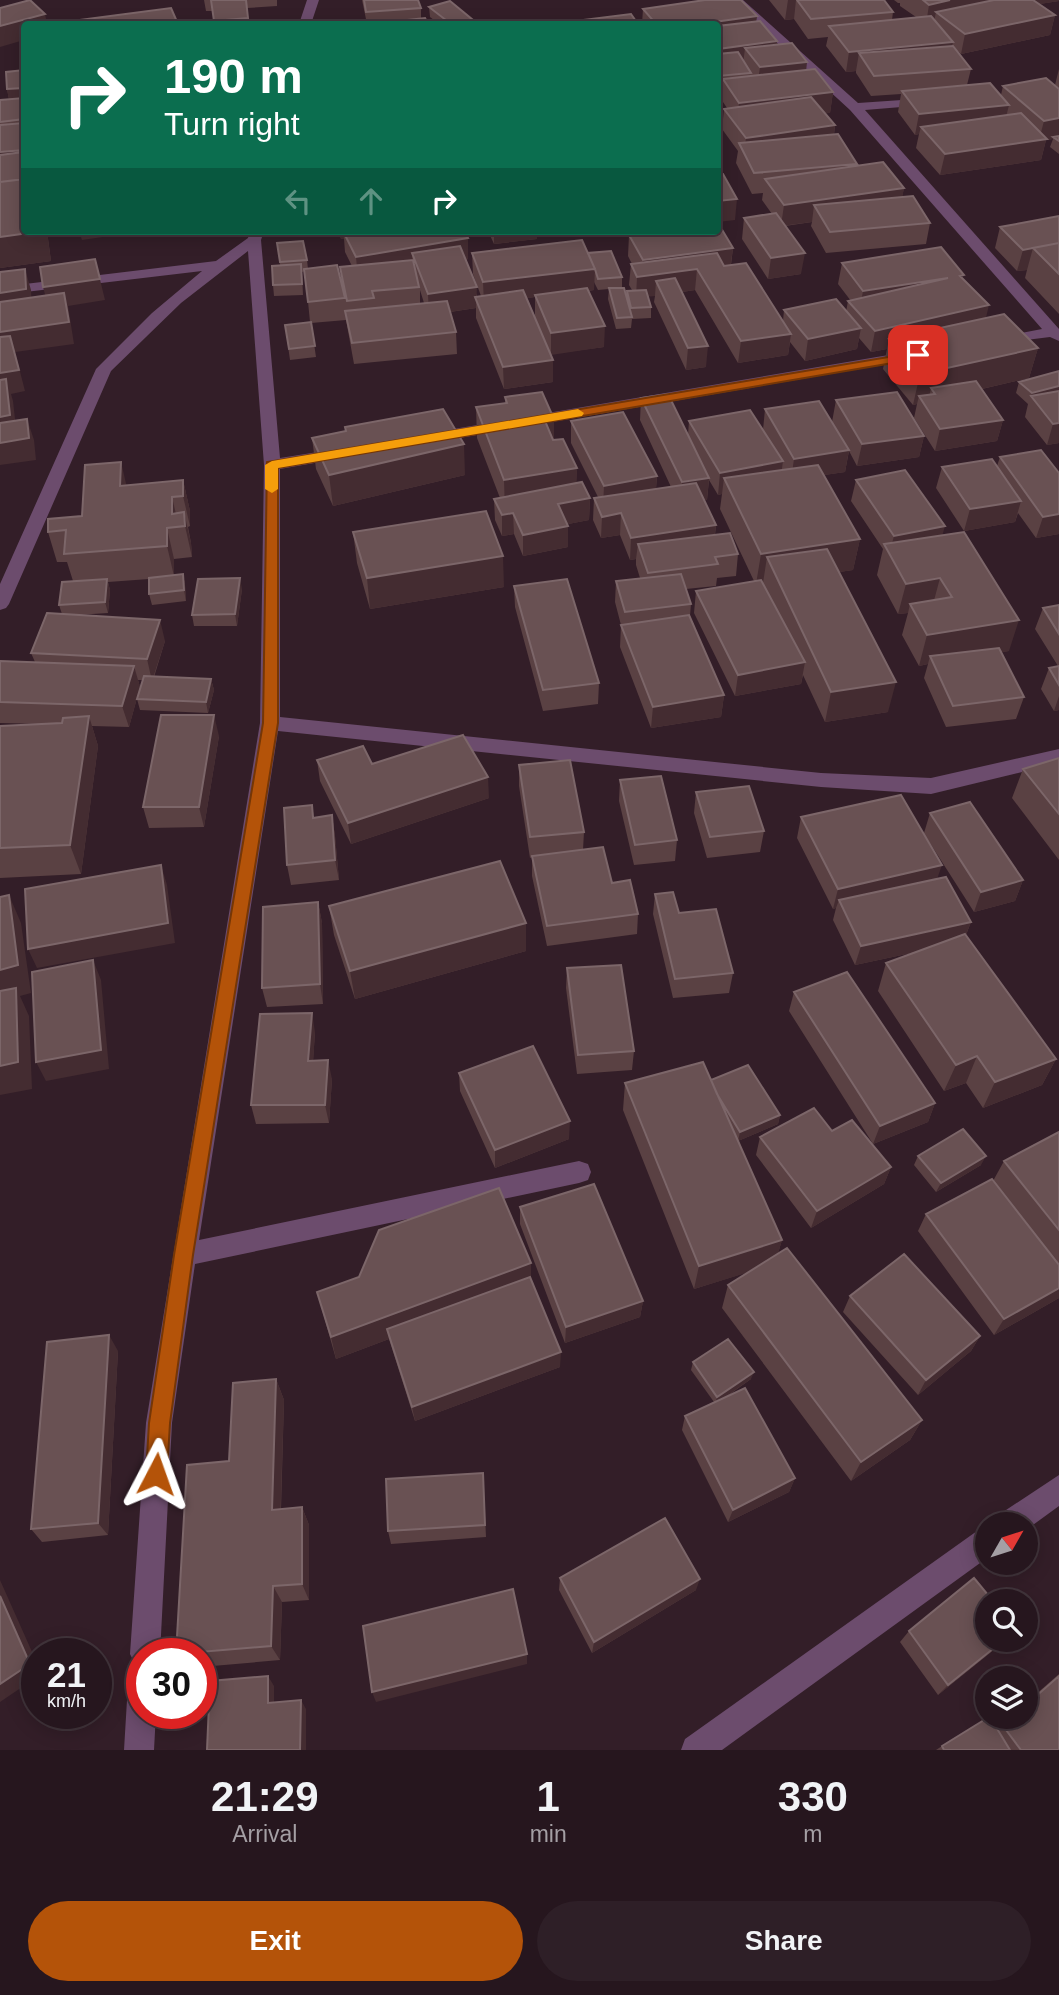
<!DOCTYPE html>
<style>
body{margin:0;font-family:Arial,sans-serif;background:#2e1f27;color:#f1f3f6;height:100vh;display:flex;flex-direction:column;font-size:26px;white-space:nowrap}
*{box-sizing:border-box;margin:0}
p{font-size:23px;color:#a49fa4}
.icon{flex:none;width:38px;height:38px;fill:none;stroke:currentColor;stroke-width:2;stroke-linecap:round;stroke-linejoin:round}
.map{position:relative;height:1750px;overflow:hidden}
.sheet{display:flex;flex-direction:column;background:#26161e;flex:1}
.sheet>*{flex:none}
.top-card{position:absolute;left:21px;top:21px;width:700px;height:214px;border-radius:7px;box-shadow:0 4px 18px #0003,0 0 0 2px #42353c;background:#0b6e4f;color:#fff;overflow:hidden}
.needle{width:46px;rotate:51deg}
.controls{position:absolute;left:975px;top:1512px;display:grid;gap:14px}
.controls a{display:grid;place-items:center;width:63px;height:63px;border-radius:50%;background:#26161e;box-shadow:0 4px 18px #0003,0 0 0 2px #42353c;font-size:35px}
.speed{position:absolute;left:21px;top:1638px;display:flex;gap:14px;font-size:35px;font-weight:700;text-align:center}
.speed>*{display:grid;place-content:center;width:91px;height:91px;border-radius:50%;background:#26161e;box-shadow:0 4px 18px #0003,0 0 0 2px #42353c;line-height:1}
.speed small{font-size:18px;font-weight:400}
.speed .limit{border:10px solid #d22;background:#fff;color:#111}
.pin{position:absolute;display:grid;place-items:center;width:60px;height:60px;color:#fff;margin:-30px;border-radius:14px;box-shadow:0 4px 10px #0006}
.me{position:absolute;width:77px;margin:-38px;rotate:4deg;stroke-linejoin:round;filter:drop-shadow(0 0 5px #0008)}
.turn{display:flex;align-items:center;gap:24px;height:147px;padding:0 28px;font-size:32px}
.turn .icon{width:91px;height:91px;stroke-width:2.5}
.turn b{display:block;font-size:49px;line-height:60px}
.lanes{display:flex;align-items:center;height:66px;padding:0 28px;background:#0003;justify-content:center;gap:35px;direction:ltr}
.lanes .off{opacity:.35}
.eta{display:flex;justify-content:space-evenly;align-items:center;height:119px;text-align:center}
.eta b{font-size:42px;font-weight:800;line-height:49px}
.button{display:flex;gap:14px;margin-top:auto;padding:14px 28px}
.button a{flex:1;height:80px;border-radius:42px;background:#b45309;color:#fff;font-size:28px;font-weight:800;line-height:80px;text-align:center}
.button a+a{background:#2e1f27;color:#f1f3f6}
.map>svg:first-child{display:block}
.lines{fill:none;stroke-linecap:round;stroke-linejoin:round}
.street{fill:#6c4c6d;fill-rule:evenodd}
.wall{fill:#5a4143;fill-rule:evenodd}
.shaded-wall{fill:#442c31}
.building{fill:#695153;stroke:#7c6669;stroke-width:2}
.route{fill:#b45309;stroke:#753606;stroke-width:2}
.slow{fill:#f59e0b}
</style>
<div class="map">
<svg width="1059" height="1750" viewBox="0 0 1059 1750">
<rect width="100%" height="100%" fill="#331e28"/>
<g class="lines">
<path class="street" d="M307 0H319L311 24H299Z
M730 0H743L858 103 931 98 932 101 926 105 865 110 1059 329V341L1050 337 994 344 991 341 994 338 1042 329 850 110Z
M250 231H264L261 240 280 458 343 448 351 453 343 458 280 469V717L821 773 931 778 1059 749V763L931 794 821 787 278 731 199 1240 579 1161 588 1164 591 1172 588 1180 579 1183 195 1264 172 1423 160 1654H142V1667L135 1664 130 1654 146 1423 260 723 264 465 248 251 181 303 111 371 9 604 6 608 0 610V584L96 369 152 313 202 271 0 295V287L216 261 248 238Z
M912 351 920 356 917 359 430 443 422 438 430 433Z
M1059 1475V1506L1026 1530V1524H996L1000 1514Z
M987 1527V1558L722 1750H681L685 1739 977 1531Z
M142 1685V1713H156L154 1750H124L127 1700 131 1689Z"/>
</g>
<path class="wall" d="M204 0H277V6L247 8 249 24H214L213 11H206Z
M362 0H418L421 8V18L428 24H367Z
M769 0H884L893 12 892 20 916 17 900 6V3H898L894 0H1059V1L1039 4 1055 15 1050 35 961 54 958 51 971 69 967 85 1001 95 1003 86 1055 85 1059 69V154L1050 147 1053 139 1046 140 1041 160 940 175 916 148 919 134 915 135 898 112 901 94 871 96 856 73V71L846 72 826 46 828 37 808 39 794 19 785 20Z
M429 7 473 20V24H439L430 17Z
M643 9 757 16 756 21 777 44 833 92 830 113H825L835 125 834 135 857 164 856 166 904 188 902 197 930 223 926 244 826 253 811 226 812 222 785 226 801 274 768 279 742 239 744 218 772 214 762 200 763 193 752 194 736 163 738 151 722 129 724 109 727 108 721 99 722 96H718V24H642Z
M24 70V231H47L51 261 0 268V100L9 99 7 89Z
M1059 216V314L1025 278 1027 270 1017 271 995 248 1000 227Z
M339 231H464L468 259 465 260 477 296H481L473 274 472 253H588L622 277V288L626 296 627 291 632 290 629 285 631 264H632L628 256 629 235 733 248 731 265 783 321 784 310 846 312 848 301H851L838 284 842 263 963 279 986 318 1038 348 1029 378 982 389 1003 420 997 441 935 451 914 418 917 404 913 405 883 369 887 349 871 352 859 338 857 349 805 361 790 342 788 355 738 363 695 290 682 292 706 367 686 370 654 302 655 296H648L651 307V318L632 319 631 328 616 329 608 299 609 289 598 290 594 282V290L588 291 604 347 551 354 553 360V382L504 389 476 318V308L450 312 456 332 457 354 354 364 346 320 311 323 316 357 290 360 285 325 310 322 305 271 302 272 303 295 274 296 273 285 280 265 277 243 307 260 308 269 342 289 340 267 352 266 345 252 344 239H341ZM420 290 424 303H420ZM535 297V316L527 298Z
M488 231H537V239L494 244Z
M1059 371V443L1047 445 1025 417 1028 404 1016 393 1019 382Z
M505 397 554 419V440L577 468 576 483 590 498 589 520 568 524V547L523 556 514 534 502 536 495 520 494 499 500 498 477 438 476 407 505 403Z
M641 398 688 435 689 421 763 430 765 409 832 422 836 400 924 436 919 457 857 466 849 451 845 472 824 475 860 539 853 570 839 572 888 712 825 722 803 675 801 684 735 696 694 613 696 591 754 581 720 509 722 494 718 495 709 480 707 500H704L716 525 715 535 738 554 736 576 717 578 716 586 686 589 691 604 690 616 724 695 721 717 651 728 620 647 621 625 615 602 616 581 640 578 636 565V559L630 560 620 535 601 538 593 520 594 498 598 497 571 443V421L657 476 656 489 671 487 640 420Z
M345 427 465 475 333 506 316 469 312 438 345 431Z
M1000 457 1059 473V534L1036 538 1018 513 1015 522 964 531 936 488 942 467 997 466Z
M183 480 190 511V526L188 527 191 543 192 557 174 559V575L183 574 185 585 186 601 152 605 149 594V579L108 582 110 590 108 613 77 615 165 641 154 677 211 679 214 690 208 713 140 710 137 699 143 680H138L140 687 129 727 92 726 98 746 81 874 0 878V726L41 724 0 723V661L35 662 31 653 62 614 59 605 73 581 67 562H57L48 532 82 516 127 485Z
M856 480 943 535 1009 651 1001 652 1024 697 1016 719 946 727 924 678 928 664 919 666 902 635 908 613 898 614 877 575 883 549 851 501Z
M353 532 504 587 370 609 357 563Z
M514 586 599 683 598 704 543 711 515 607Z
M242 589 237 626H194L192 615Z
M1059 605V710L1054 711 1041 689 1049 668 1058 666 1035 629 1043 608Z
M219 736 204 827 149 828 143 807Z
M1059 758V860L1012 798 1023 769Z
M317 760 372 764 489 798 351 844 320 781Z
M519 765 584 832 583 850 638 914 637 934 547 946 532 876V857L530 858 519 786Z
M620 780 677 840 675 861 634 865 619 801Z
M696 792 764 831 760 852 707 858 694 813Z
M312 805 314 818 332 815 335 836 339 880 291 885 287 865Z
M930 813 1023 880 1015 901 974 912 928 840 937 879 971 922 966 935 1056 1059 1042 1085 983 1108 966 1083 944 1091 878 991 886 963 916 952 855 965 833 920 836 908 833 909 797 838 801 817 924 833Z
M655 894 679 913 733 973 729 993 673 998 653 914Z
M318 902 322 923 323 1004 267 1007 262 988Z
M329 906 526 923V951L355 999 334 935Z
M567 968 634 1051 632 1070 577 1074 566 988Z
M794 992 935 1103 928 1122 873 1144 789 1011Z
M315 1032 313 1061 332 1079 329 1123 256 1124 251 1105Z
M459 1073 569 1139 495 1168 460 1091Z
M711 1080 780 1115 778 1124 738 1141 782 1240 778 1253 922 1420 910 1440 851 1481 722 1308 728 1285 748 1272 694 1289 623 1110 625 1083Z
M832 1131 891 1167 884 1184 811 1228 756 1155 760 1137Z
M1059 1132V1298L994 1335 918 1231 926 1214 993 1181 1004 1161Z
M918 1156 981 1165 936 1192 914 1165Z
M520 1207 643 1301 640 1317 565 1343 520 1224Z
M531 1263V1279L560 1367 415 1421 389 1339 336 1359 317 1292Z
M850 1296 980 1336 971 1351 918 1395 843 1312Z
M118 1351 108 1535 42 1542 31 1529Z
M693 1362 751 1379 726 1397 795 1478 789 1492 728 1522 682 1430 685 1416 714 1402 691 1370Z
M276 1379 284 1400 281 1509 302 1507 309 1525V1600L282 1602 280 1660 201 1667V1654H176L229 1461Z
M483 1473 486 1537 391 1544 388 1531Z
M560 1578 696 1590 592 1653 559 1590Z
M909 1631 1006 1640 938 1695 900 1642Z
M1059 1674V1750H936L942 1746 997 1728 1010 1717H1026V1703Z"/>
<path class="shaded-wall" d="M788 0H796L794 19 785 20Z
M950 0H1006L936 12 934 22 926 24 929 5Z
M1029 0H1059V1L1028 6Z
M45 14 47 24H24V40L0 47V26Z
M1055 15 1050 35 961 54 965 34Z
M757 16 754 36 718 41V24H700Z
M473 20V24H454Z
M777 41 775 61 745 48 743 65 718 69V49Z
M953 42 948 62 859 53 856 71 846 72 849 52Z
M807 62 805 82 757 88 760 67Z
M24 88V98L9 100 7 89Z
M833 92 830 113 737 123 739 103Z
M1009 105 1004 125 921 127 919 134 915 135 919 114Z
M1059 118V138L1053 137V139L1046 140 1041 160 940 175 945 154 1039 140 1044 121Z
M835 125 832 146 744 153 746 138Z
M24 150V171L0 174V152Z
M904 188 900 209 814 205 812 222 781 226 784 205Z
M737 199 735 220 718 222V201Z
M43 231H47L51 261 0 268V237Z
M79 231H144L82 240Z
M340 231H343L344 239H341Z
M494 231H537V239L494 244Z
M468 238V259L418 268 412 253 413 269 358 278 356 257Z
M733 248 730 269H697L695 290 662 295 656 281 655 296 636 298 637 277 642 276 643 260Z
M1033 248 1027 270 1017 271 1023 250Z
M805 253 801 274 768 279 771 258Z
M95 259 105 300 68 306 74 344 15 352 25 391 11 394 13 401 17 437 0 439V332L49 309 43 287Z
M25 269 31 290 32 311 0 315V293Z
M595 269 594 290 536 297 535 295V297L484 304 483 282Z
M948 278 859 313 863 291Z
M477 287 476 308 429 315 428 294Z
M989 305 984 326 889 339 887 349 871 352 875 331Z
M605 326 604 347 551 355V333Z
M861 328 857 349 805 361 808 339Z
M791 334 788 355 738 363 741 341Z
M708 346 706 367 686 370 688 348Z
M1038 348 1029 378 934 400 935 394 931 388 928 402 919 396 917 404 913 405 920 374Z
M553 360V382L504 389 503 367Z
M1059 386V396H1031L1032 393Z
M27 419 34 440 36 460 0 465V443Z
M554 419V450L545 421Z
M1003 420 997 441 935 451 940 429Z
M1059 423V443L1047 445 1053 424Z
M924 436 919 457 857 466 862 444Z
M464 444 465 475 333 506 329 475Z
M849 450 845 472 791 480 794 459Z
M783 461 780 483 724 478 722 494 718 495 720 473Z
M121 462 128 492 120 486Z
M577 468 576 499 505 511 504 480Z
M657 476 655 498 603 507 604 486Z
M709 478 707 500 680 504 682 482Z
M183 480 190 511V526L183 496Z
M172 497 179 527 172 514Z
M590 498 589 520 558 526V504Z
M1021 501 1015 522 964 531 970 509Z
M184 512 191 543 192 557 185 526Z
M513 513 514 534 502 536V515Z
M621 513 620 535 601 538 602 517Z
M1059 514V534L1036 538 1043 517Z
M716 525 713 547 638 544 636 559 630 560 631 538Z
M568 526V547L523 556V535Z
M945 526 939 547 889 554 894 536Z
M167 528 174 559V576L167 546Z
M860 539 853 570 778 581 767 557 763 583 756 584 761 554Z
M503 556 504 587 370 609 367 578Z
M183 574 185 585 186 601 184 590Z
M240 578 242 589 237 626 235 614Z
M940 578 932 608 910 604 908 613 898 614 906 584Z
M107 579 110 590 108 613 105 602Z
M160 620 165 641 152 681 147 659Z
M1019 620 1009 651 933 663 930 656 928 664 919 666 927 635Z
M805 662 801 684 735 696 738 675Z
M134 666 140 687 129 727 122 706Z
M211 679 214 690 208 713 206 702Z
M896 682 888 712 825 722 831 692Z
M724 695 721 717 651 728 653 707Z
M1059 696V710L1054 711Z
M214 715 219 736 204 827 199 807Z
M89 716 98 746 81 874 70 845Z
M488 777 489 798 351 844 348 823Z
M332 815 335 836 339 880 335 860Z
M161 865 167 885 175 943 37 968 28 949Z
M942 865 935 885 839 900 836 908 833 909 838 889Z
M1023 880 1015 901 974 912 981 892Z
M9 895 21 923 31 993 20 996 29 1016 32 1089 0 1095V970Z
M318 902 322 923 323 1004 320 984Z
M971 922 963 942 855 965 861 946Z
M526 923V951L355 999 350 971Z
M93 960 101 980 109 1069 46 1081 36 1062Z
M312 1013 315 1032 312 1080 308 1061Z
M977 1056 966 1083 944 1091 956 1065Z
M1056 1059 1042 1085 983 1108 995 1082Z
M328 1060 332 1079 329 1123 325 1105Z
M935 1103 928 1122 873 1144 880 1126Z
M780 1115 778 1124 738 1141 740 1132Z
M570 1121 569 1139 495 1168V1150Z
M986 1156 981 1165 936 1192 941 1183Z
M891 1167 884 1184 811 1228 817 1211Z
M782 1240 775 1264 694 1289 699 1266Z
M531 1263V1286L387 1329 389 1339 336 1359 331 1337Z
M1059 1288V1298L994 1335 1004 1319Z
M643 1301 640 1317 565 1343 566 1327Z
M109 1335 118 1351 108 1535 98 1523Z
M980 1336 971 1351 918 1395 926 1380Z
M561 1352 560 1367 415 1421 412 1407Z
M754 1372 751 1379 715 1404 717 1397Z
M276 1379 284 1400 280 1528 272 1510Z
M922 1420 910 1440 851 1481 861 1462Z
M795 1478 789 1492 728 1522 733 1510Z
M302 1507 309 1525V1600L302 1584Z
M700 1579 696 1590 592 1653 594 1642Z
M0 1580 37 1663V1677L0 1702Z
M273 1586 282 1602 280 1660 271 1646Z
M1004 1640H1006L938 1695 948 1685Z
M527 1654V1664L376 1702 372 1692Z
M268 1676 274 1686V1712L268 1703Z
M301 1700 306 1709V1750H300Z"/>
<path class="building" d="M30 0 45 14 0 26V8Z
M211 0H246L248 18 214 21Z
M364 0H418L421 8 366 12Z
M705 0H741L757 16 700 24H656L643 9Z
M797 0H884L893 12 811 19Z
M923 0H950L929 5Z
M994 0H1033L1055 15 965 34 936 12Z
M450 1 473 20 451 24 429 7Z
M171 8 178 24H49Z
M631 14 638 24H586L583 20Z
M931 16 953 42 849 52 829 26Z
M425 18 428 24H380L379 23Z
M760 21 777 41 718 49V26Z
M792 43 807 62 760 67 745 48Z
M953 46 971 69 874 76 859 53Z
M738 52 751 73 718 76V54Z
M815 69 833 92 739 103 723 79Z
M24 70V88L7 89 6 72Z
M1046 78 1059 89V118L1044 121 1003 86Z
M990 83 1009 105 919 114 902 91Z
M811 97 835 125 746 138 724 109Z
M24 98V119L0 122V100Z
M1021 113 1047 139 945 154 921 127Z
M24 123V150L0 152V125Z
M838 134 857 164 754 173 739 143Z
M1059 136V141L1053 137Z
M24 152V179L0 182V155Z
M883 162 904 188 784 205 765 179Z
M718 174H723L737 199 718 201Z
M24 179V231H43L0 237V182Z
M913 196 930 223 830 232 814 205Z
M776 213 805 253 771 258 744 218Z
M1059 216V243L1023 250 1000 227Z
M718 223 733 248 643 260 629 235 656 231H718Z
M343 231H464L468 238 356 257Z
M582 240 595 269 483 282 472 253Z
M303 241 307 260 280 262 277 243Z
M1059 243V274L1033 248Z
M460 246 477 287 428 294 412 253Z
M941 247 964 275 960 276 989 305 875 331 848 301 948 278 863 291 842 263Z
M611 251 622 277 598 279 595 269 588 253Z
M717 253 724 266 746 263 791 334 741 341 697 269 637 277 631 264Z
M95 259 100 279 43 287 40 267Z
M413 260 419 287 372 291 374 298 347 301 340 267Z
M301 264 302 284 273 285 272 266Z
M337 265 345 298 308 302 304 269Z
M25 269 26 289 0 293V272Z
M675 278 708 346 688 348 656 281Z
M587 288 605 326 551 333 535 295Z
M609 288H624L632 317 617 318Z
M523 290 553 360 503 367 475 297Z
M646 290 651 307 631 308 627 291Z
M64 293 69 322 0 332V302Z
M836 299 861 328 808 339 784 310Z
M447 301 456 332 352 343 345 311Z
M1004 314 1038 348 920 374 889 339Z
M311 322 315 346 289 349 285 325Z
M10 336 19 370 0 373V337Z
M1059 371V386L1032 393 1019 382Z
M6 379 10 415 0 417V380Z
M976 381 1003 420 940 429 919 396 935 394 931 388Z
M1059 391V423L1053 424 1031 396Z
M542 392 554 419 545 421 553 440 563 439 577 468 504 480 476 407 507 403 505 397Z
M897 392 924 436 862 444 836 400Z
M668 394 709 478 682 482 641 398Z
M819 401 849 450 794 459 765 409Z
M443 409 464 444 329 475 312 438 346 431 345 427Z
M750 410 783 461 720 473 689 421Z
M623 412 657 476 604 486 571 421Z
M27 419 29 438 0 443V423Z
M1041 450 1059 473V514L1043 517 1000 457Z
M992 459 1021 501 970 509 942 467Z
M121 462 120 486 183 480V496L172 497V514L184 512 185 526 167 528V546L64 554 66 530 48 532V519L82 516 85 465Z
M818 465 860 539 761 554 724 478Z
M905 470 945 526 894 536 856 480Z
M582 482 590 498 558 504 568 526 523 535 513 513 502 515 494 499Z
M696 483 716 525 631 538 621 513 602 517 594 498Z
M486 511 503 556 367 578 353 532Z
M964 532 1019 620 927 635 910 604 952 597 940 578 906 584 884 544Z
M730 533 738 554 715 557 718 564 648 573 638 544Z
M827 549 896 682 831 692 767 557Z
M183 574 184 590 149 594V578Z
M681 574 691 604 625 612 616 581Z
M240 578 235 614 192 615 198 579Z
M107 579 105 602 59 605 62 582Z
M567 579 599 683 543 690 514 586Z
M761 580 805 662 738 675 696 591Z
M1059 605V634L1043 608Z
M47 613 160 620 147 659 31 653Z
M689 615 724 695 653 707 621 625Z
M999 648 1024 697 953 706 930 656Z
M0 661 134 666 122 706 0 702Z
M1059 666V685L1049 668Z
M144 676 211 679 206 702 137 699Z
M161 715H214L199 807H143Z
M89 716 70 845 0 848V726L62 723 63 718Z
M463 735 488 777 348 823 317 760 363 746 372 764Z
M1059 758V814L1023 769Z
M570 760 584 832 530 837 519 765Z
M661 776 677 840 635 845 620 780Z
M749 786 764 831 710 837 696 792Z
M901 795 942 865 838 889 801 817Z
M970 802 1023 880 981 892 930 813Z
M312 805 313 818 332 815 335 860 287 865 284 808Z
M603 847 612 883 630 880 638 914 547 926 532 856Z
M500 861 526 923 350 971 329 906Z
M161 865 168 923 28 949 25 889Z
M946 877 971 922 861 946 839 900Z
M673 892 679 913 716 909 733 973 675 979 655 894Z
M9 895 18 965 0 970V897Z
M318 902 320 984 262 988 263 907Z
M965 934 1056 1059 995 1082 977 1056 956 1065 886 963Z
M93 960 101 1050 36 1062 32 972Z
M621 965 634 1051 578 1055 567 968Z
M847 972 935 1103 880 1126 794 992Z
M16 988 18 1062 0 1066V991Z
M312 1013 308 1061 328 1060 325 1105H251L260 1014Z
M533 1046 570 1121 495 1150 459 1073Z
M703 1062 782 1240 699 1266 625 1083Z
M748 1065 780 1115 740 1132 717 1094 711 1080Z
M814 1108 832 1131 852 1120 891 1167 817 1211 760 1137Z
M963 1129 986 1156 941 1183 918 1156Z
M1059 1132V1230L1004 1161Z
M992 1179 1059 1265V1288L1004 1319 926 1214Z
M594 1184 643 1301 566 1327 520 1207Z
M499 1188 531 1263 331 1337 317 1292 359 1277 379 1230Z
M787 1248 922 1420 861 1462 728 1285Z
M904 1254 980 1336 926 1380 850 1296Z
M530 1277 561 1352 412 1407 387 1329Z
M109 1335 98 1523 31 1529 47 1342Z
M728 1339 754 1372 717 1397 693 1362Z
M276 1379 272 1510 302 1507V1584L273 1586 271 1646 176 1654 187 1465 229 1461 233 1383Z
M745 1388 795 1478 733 1510 685 1416Z
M483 1473 485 1525 388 1531 386 1479Z
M665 1518 700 1579 594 1642 560 1578Z
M974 1578 993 1601H987V1640H1004L948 1685 909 1631Z
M513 1589 527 1654 372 1692 363 1626Z
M0 1596 30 1664 0 1684Z
M268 1676V1703L301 1700 300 1750H207L210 1681Z
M1059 1676V1750H1021L1003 1726 1013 1717H1026V1705Z
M989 1717H990L1010 1750H944L942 1746Z"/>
<path class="route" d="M918 352 924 355 922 358 278 468V723L193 1255 170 1423 167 1474 164 1481 156 1484 149 1481 146 1474 149 1423 174 1255 263 723 267 462Z"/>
<path class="slow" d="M578 409 584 413 582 416 278 468V489L272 493 265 489V465L272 461Z"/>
</svg>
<div class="controls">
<a><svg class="needle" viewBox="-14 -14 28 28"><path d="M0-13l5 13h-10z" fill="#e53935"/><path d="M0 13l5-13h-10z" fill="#a49fa4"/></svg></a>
<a><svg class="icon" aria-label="search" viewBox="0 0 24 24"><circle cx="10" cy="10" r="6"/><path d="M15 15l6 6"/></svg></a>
<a><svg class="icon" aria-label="layers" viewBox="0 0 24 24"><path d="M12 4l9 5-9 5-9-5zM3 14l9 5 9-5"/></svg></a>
</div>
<div class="speed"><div>21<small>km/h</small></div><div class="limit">30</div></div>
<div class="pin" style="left:918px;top:355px;background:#d93025"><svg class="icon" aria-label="arrive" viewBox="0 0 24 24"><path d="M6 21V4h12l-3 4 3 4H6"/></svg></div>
<svg class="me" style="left:156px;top:1474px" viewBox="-20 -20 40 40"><path d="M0-17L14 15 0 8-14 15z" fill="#b45309" stroke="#fff" stroke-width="4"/></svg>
<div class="top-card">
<div class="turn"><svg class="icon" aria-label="right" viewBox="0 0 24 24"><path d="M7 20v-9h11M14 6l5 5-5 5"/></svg><div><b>190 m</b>Turn right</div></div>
<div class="lanes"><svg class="icon off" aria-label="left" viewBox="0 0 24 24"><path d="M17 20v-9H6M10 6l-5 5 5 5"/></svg><svg class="icon off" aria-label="ahead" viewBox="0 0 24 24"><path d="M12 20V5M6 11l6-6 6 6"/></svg><svg class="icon" aria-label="right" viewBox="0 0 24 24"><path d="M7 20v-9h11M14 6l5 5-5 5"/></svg></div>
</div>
</div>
<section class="sheet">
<div class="eta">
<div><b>21:29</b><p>Arrival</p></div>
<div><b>1</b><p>min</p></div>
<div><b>330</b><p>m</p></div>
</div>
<div class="button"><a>Exit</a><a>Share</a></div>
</section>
